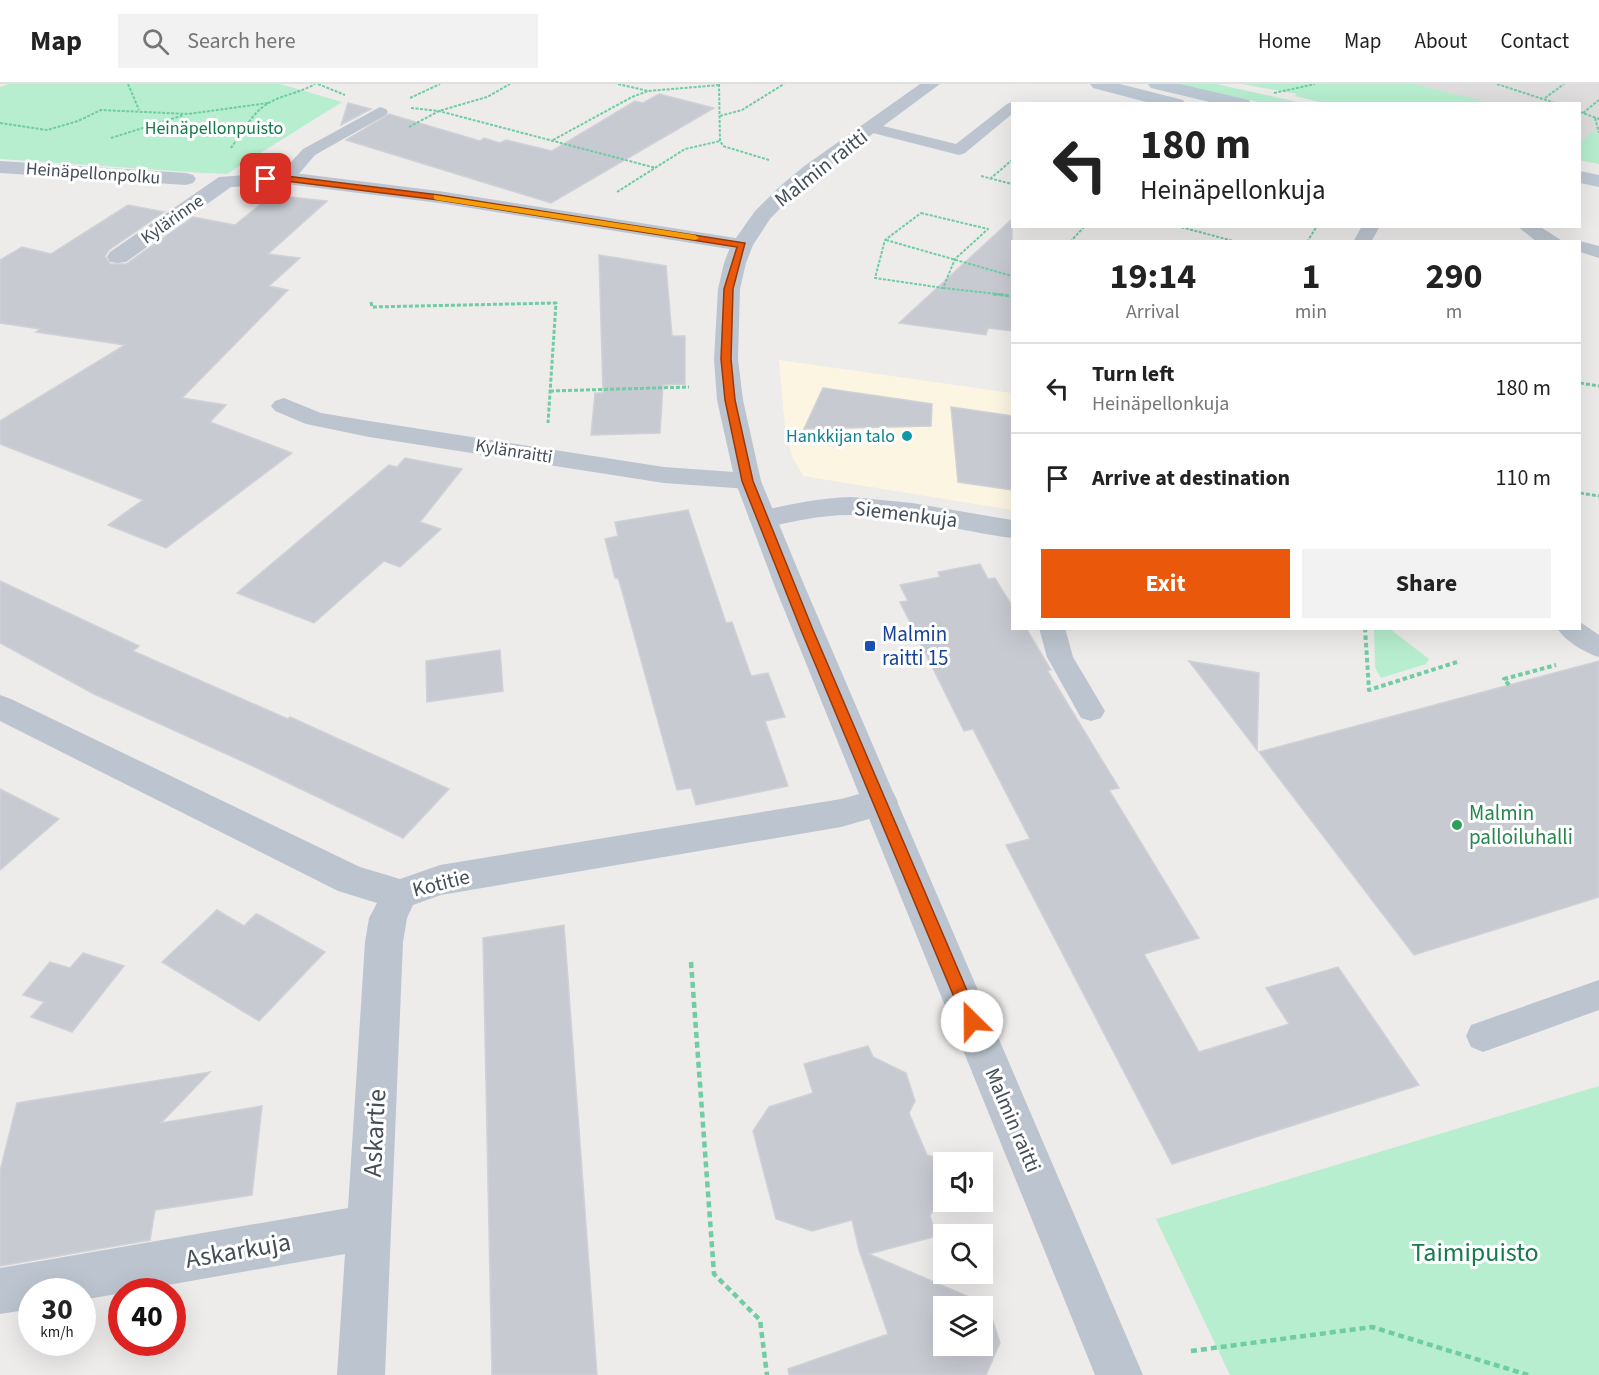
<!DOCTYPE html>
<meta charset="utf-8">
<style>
body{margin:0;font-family:"Source Sans 3",sans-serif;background:#f2f2f2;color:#222;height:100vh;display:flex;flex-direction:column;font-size:22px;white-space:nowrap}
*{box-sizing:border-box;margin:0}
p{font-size:20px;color:#767676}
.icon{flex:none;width:33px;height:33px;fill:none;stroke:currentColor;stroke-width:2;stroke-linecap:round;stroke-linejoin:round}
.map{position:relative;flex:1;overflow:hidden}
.sheet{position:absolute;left:1011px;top:156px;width:570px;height:390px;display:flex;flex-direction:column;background:#fff;border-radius:0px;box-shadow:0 6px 24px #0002}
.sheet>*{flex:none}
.banner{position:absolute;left:1011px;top:18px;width:570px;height:126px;border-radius:0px;box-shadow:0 6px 24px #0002;background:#fff;color:#222;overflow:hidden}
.controls{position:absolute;left:933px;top:1068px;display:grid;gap:12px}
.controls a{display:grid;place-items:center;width:60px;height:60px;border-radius:0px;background:#fff;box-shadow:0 6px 24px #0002;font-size:30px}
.speed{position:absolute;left:18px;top:1194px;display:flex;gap:12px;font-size:30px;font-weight:700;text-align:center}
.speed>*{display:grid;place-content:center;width:78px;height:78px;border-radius:50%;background:#fff;box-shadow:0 6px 24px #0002;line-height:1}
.speed small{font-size:15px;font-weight:400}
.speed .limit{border:9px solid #d22;background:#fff;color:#111}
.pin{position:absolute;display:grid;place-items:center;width:51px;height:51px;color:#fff;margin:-26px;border-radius:12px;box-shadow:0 3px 9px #0006}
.me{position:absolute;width:66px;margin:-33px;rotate:337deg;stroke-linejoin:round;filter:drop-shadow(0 0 4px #0008)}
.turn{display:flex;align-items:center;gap:21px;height:126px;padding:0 30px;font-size:27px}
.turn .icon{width:78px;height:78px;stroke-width:2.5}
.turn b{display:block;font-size:42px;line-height:51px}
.eta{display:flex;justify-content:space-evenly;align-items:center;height:102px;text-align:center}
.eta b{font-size:36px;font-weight:700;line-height:42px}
.cta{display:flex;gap:12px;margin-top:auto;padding:12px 30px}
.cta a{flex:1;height:69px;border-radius:0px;background:#ea580c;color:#fff;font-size:24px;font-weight:700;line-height:69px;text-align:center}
.cta a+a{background:#f2f2f2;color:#222}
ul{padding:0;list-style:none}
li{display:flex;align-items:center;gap:18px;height:90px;padding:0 30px;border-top:2px solid #e0e0e0}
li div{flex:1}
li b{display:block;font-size:22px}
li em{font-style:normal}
header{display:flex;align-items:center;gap:36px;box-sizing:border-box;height:84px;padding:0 30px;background:#fff;border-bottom:2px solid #e0e0e0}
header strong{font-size:28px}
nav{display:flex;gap:33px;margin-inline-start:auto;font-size:21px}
.search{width:420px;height:54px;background:#f2f2f2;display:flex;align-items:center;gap:15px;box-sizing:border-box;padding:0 21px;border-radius:0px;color:#767676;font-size:22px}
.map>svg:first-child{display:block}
.commercial{fill:#fbf5e2}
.education{fill:#dfdcdd}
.green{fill:#b7eecf}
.building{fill:#c8cad1;stroke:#cfd1d7;stroke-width:1.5;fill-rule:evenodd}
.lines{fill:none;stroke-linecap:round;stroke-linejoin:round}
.path-far3{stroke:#6fcca3;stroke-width:2;stroke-dasharray:3 1.5;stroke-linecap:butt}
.path-far2{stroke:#6fcca3;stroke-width:3;stroke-dasharray:4 2;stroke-linecap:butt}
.path-far1{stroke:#6fcca3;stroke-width:4;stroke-dasharray:4.5 3;stroke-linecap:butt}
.path{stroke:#6fcca3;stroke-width:4.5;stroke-dasharray:6 4;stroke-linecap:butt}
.service{fill:#bcc5cf;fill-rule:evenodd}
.minor{fill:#bcc5cf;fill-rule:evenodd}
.tertiary{fill:#bcc5cf;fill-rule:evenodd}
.secondary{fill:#bdc8d5;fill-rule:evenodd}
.route{fill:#ea580c;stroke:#983908;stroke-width:1.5}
.slow{fill:#f59e0b}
.culture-dot{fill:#0f9aa8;stroke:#fff;stroke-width:2}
.transit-dot{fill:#1a4fb4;stroke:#fff;stroke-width:2}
.leisure-dot{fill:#2e9e5b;stroke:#fff;stroke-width:2}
.labels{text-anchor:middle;stroke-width:6;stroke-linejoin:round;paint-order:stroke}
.far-park-label{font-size:18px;fill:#157a4c;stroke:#fff}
.far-street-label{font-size:18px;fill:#444e59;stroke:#fff}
.far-culture-label{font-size:18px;fill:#0d838f;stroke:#fff;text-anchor:end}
.street-label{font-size:21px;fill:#444e59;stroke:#fff}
.transit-label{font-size:21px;fill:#164399;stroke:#fff;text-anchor:start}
.leisure-label{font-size:21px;fill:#27864d;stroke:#fff;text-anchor:start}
.near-street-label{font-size:26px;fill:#444e59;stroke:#fff}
.near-park-label{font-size:26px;fill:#157a4c;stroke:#fff}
</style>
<header>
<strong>Map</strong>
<div class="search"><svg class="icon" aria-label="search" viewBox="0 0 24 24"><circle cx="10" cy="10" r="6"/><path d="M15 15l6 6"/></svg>Search here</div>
<nav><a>Home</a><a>Map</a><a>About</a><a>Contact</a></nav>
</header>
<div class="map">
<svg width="1599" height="1291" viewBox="0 0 1599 1291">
<rect width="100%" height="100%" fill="#eeebeb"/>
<path class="commercial" d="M779 276 1012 309V426L803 392 792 372 785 344Z"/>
<path class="education" d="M1327 0H1599V80L1580 76V20H1338Z"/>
<path class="green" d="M8 0H280L342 18 227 90 205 89 0 75V3Z
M1177 0H1216L1302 19H1263Z
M1242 0H1414L1492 19 1328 20 1295 12 1297 10Z
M1593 46 1599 52V80L1580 76V55L1584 56Z
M1374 545H1390L1429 575 1426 580 1381 594 1375 584Z
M1599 1002V1291H1230L1156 1135Z"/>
<path class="building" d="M659 10 714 24 551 119 346 56 389 30 480 57 484 54 500 59 506 56 552 67 635 17 643 19Z
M348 19 371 25 341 41Z
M272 111 327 117 268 170 300 174 269 202 288 206 182 314 226 321 210 338 292 369 166 464 108 441 143 416 0 360V337L125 261 36 248 40 245 0 239V176L22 163 51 170 128 121 164 128 109 166 105 172 110 180H126L193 133 235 141Z
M1012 135V247L988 244 986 251 899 239Z
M599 171 666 182 672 252H685V300L663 301 660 349 591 351 595 309H603Z
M823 304 932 320 931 342 804 345Z
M951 323 1012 332V406L958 398Z
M405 374 462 385 420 438 441 445 400 483 384 477 314 539 237 509 389 381 397 383Z
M688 426 726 539 732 538 751 592 768 589 785 633 765 637 788 702 696 721 691 704 677 706 622 507 618 494H615L605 455 618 452 615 438Z
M980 480 988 495 995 494 1012 522V544H1026L1051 586H1047L1119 704 1109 706 1199 854 1144 870 1199 968 1289 940 1266 904 1338 883 1419 1001 1172 1080 1006 761 1030 755 973 645 964 647 900 518 908 517 900 501 940 493 938 488Z
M0 497 139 562 133 567 288 635 290 633 449 705 403 754 255 683 94 610 0 559Z
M500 566 503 607 427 618 426 577Z
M1189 577 1259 589 1257 666Z
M1599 577V813L1414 871 1259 668Z
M0 705 59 735 0 786Z
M217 826 244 842 256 830 261 832 325 868 259 937 162 878Z
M564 841 597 1291H492L483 854Z
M83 869 124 882 72 948 31 933 44 918 23 911 50 878 70 884Z
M868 962 873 973 906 989 915 1017 909 1029 927 1071 935 1073 944 1097V1107L930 1132 937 1152 869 1170 988 1221 1000 1259 986 1291H789L788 1285 888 1250 859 1166 852 1136 812 1147 776 1135 753 1047 769 1023 813 1009 804 980ZM944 1222H982V1262H944Z
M210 988 161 1039 262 1022 252 1111 155 1126 150 1156 0 1182V1087L17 1019Z"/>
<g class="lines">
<path class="path-far3" d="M128 0 139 26
M318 0 345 11
M618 0 648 7 719 1
M719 0 720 57 723 62 769 76
M1497 0 1558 20
M1274 9 1315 0
M410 14 440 0
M1545 14 1564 0
M411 24 439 27 656 84
M1580 28 1599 35
M1583 29 1599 16
M720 32 742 26 784 0
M1595 34 1599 49
M0 39 47 46 78 37 101 26 188 30 268 19
M409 43 439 27 487 13 510 0
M111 54 184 31
M553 56 632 13 648 7
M231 64C241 50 252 29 267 20 281 11 300 9 315 0
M981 92 1012 100
M990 95 1012 76
M617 108 685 65 720 57
M921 129 988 145 955 175 943 204 875 194 885 156Z
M1177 142 1237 158
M886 156 1012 192
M1070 158 1085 142
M1307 158 1317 142
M943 204 1006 211"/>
<path class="path-far2" d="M993 210 1012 212
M371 218 372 223 556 219 548 339
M1580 299 1599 302
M550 307 689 303
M1580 409 1599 412"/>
<path class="path-far1" d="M1365 544 1369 606 1457 578
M1509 601 1504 595 1556 581"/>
<path class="path" d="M691 878 714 1190 760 1236 767 1291
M1191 1267 1372 1243 1528 1291"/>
<path class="service" d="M1012 18 1017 20H1012V30L965 69 959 71 865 47 863 44 871 39 956 60 1007 20Z
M380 23 386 25 388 28 386 31 315 71 292 98H280L278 94 280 90 303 65Z
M1362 142H1380L1371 158H1353Z
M1517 142H1539L1564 158H1537Z
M1580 157 1599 162V174L1580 168Z
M1580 538 1599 551V573C1585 569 1565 557 1557 544H1580Z
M1039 544H1065L1073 573 1105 627 1101 634 1091 637 1081 634 1047 573Z
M1599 896V926L1483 968 1471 963 1466 952 1471 941Z"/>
<path class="minor" d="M0 77 186 89 193 91 196 95 193 99 186 101 0 89Z
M286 88 439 107 742 155 750 156 753 161 750 166 742 167 439 119 286 100 231 103 126 178 118 179 110 178 107 173 110 168 219 93Z
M284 314 321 329 369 337 664 383 748 389 758 391 761 397 758 403 748 405 664 399 369 353 306 340 275 327 271 322 275 317Z
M851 413 912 419 1012 436V454C958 447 905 430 849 431 820 431 791 438 763 444L753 441 749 435 753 429C785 421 818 414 851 413Z
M0 611 11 615 360 783 400 795 440 781 841 715 881 704 893 708 898 718 893 728 841 743 441 811 413 821 407 834 403 858 385 1291H337L345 1170 82 1216V1208H32V1225L0 1230V1184L348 1124 365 858 369 834 377 819 338 807 0 637Z"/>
<path class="tertiary" d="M920 0H940L817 91 791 113 770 135 753 161 746 179 740 205 738 275 743 316 761 397 805 503 1143 1291H1095L775 503 735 397 717 316 714 275 718 205 724 179 731 161 755 127 777 105 803 83Z"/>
<path class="secondary" d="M1090 0H1120L1183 16 1186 20H1154L1093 4Z
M1148 0H1180L1249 16 1252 20H1218L1151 4Z
M1580 87 1599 91V103L1580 99Z"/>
</g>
<path class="route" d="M286 92 439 111 745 159 733 205 731 275 735 316 753 397 813 546 980 937 978 942 972 944 966 942 964 937 801 546 742 397 725 316 721 275 724 205 737 163 439 116 286 97 266 98 262 95 266 93Z"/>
<path class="slow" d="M434 111 695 151 699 154 695 156 437 116 434 115Z"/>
<circle class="culture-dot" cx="907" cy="352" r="6"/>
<rect class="transit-dot" x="864" y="556" width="12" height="12" rx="3"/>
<circle class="leisure-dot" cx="1457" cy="741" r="6"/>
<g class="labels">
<g class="far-park-label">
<text x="214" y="50">Heinäpellonpuisto</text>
</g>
<g class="far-street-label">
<text transform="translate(93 89) rotate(4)" y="6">Heinäpellonpolku</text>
<text transform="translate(172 135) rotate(-35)" y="6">Kylärinne</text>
<text transform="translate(514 367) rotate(9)" y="6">Kylänraitti</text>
</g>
<g class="far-culture-label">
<text x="895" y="358">Hankkijan talo</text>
</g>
<g class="street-label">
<text transform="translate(821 84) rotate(-38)" y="7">Malmin raitti</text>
<text transform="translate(906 430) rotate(7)" y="7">Siemenkuja</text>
<text transform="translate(441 799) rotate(-14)" y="7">Kotitie</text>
<text transform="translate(1013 1036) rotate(67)" y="7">Malmin raitti</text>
</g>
<g class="transit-label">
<text x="882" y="557">Malmin<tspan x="882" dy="24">raitti 15</tspan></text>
</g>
<g class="leisure-label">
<text x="1469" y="736">Malmin<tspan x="1469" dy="24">palloiluhalli</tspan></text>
</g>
<g class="near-street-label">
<text transform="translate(374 1049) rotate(-87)" y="9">Askartie</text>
<text transform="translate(238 1166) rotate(-10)" y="9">Askarkuja</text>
</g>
<g class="near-park-label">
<text x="1475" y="1177">Taimipuisto</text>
</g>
</g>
</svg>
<div class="controls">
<a><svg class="icon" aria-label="sound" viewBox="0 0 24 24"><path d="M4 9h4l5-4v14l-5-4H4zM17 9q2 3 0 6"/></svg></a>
<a><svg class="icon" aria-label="search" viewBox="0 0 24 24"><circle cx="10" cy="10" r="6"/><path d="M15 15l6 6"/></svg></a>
<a><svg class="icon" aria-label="layers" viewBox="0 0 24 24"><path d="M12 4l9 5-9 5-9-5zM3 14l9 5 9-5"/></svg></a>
</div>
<div class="speed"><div>30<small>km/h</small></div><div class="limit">40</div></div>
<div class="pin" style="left:266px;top:95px;background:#d93025"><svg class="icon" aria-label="arrive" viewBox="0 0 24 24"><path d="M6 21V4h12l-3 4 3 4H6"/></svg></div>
<svg class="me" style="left:972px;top:937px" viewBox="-20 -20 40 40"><circle r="19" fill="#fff"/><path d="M0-13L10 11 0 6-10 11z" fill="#ea580c"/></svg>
<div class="banner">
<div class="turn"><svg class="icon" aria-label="left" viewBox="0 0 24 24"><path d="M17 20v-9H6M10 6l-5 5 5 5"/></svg><div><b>180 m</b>Heinäpellonkuja</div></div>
</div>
<section class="sheet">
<div class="eta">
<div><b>19:14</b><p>Arrival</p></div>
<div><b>1</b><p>min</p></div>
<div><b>290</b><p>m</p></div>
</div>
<ul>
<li><svg class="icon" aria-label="left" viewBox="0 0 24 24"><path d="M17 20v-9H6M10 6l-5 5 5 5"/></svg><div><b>Turn left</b><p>Heinäpellonkuja</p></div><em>180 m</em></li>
<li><svg class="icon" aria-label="arrive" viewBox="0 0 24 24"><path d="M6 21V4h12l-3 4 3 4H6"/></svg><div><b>Arrive at destination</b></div><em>110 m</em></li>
</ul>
<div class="cta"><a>Exit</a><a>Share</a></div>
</section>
</div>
